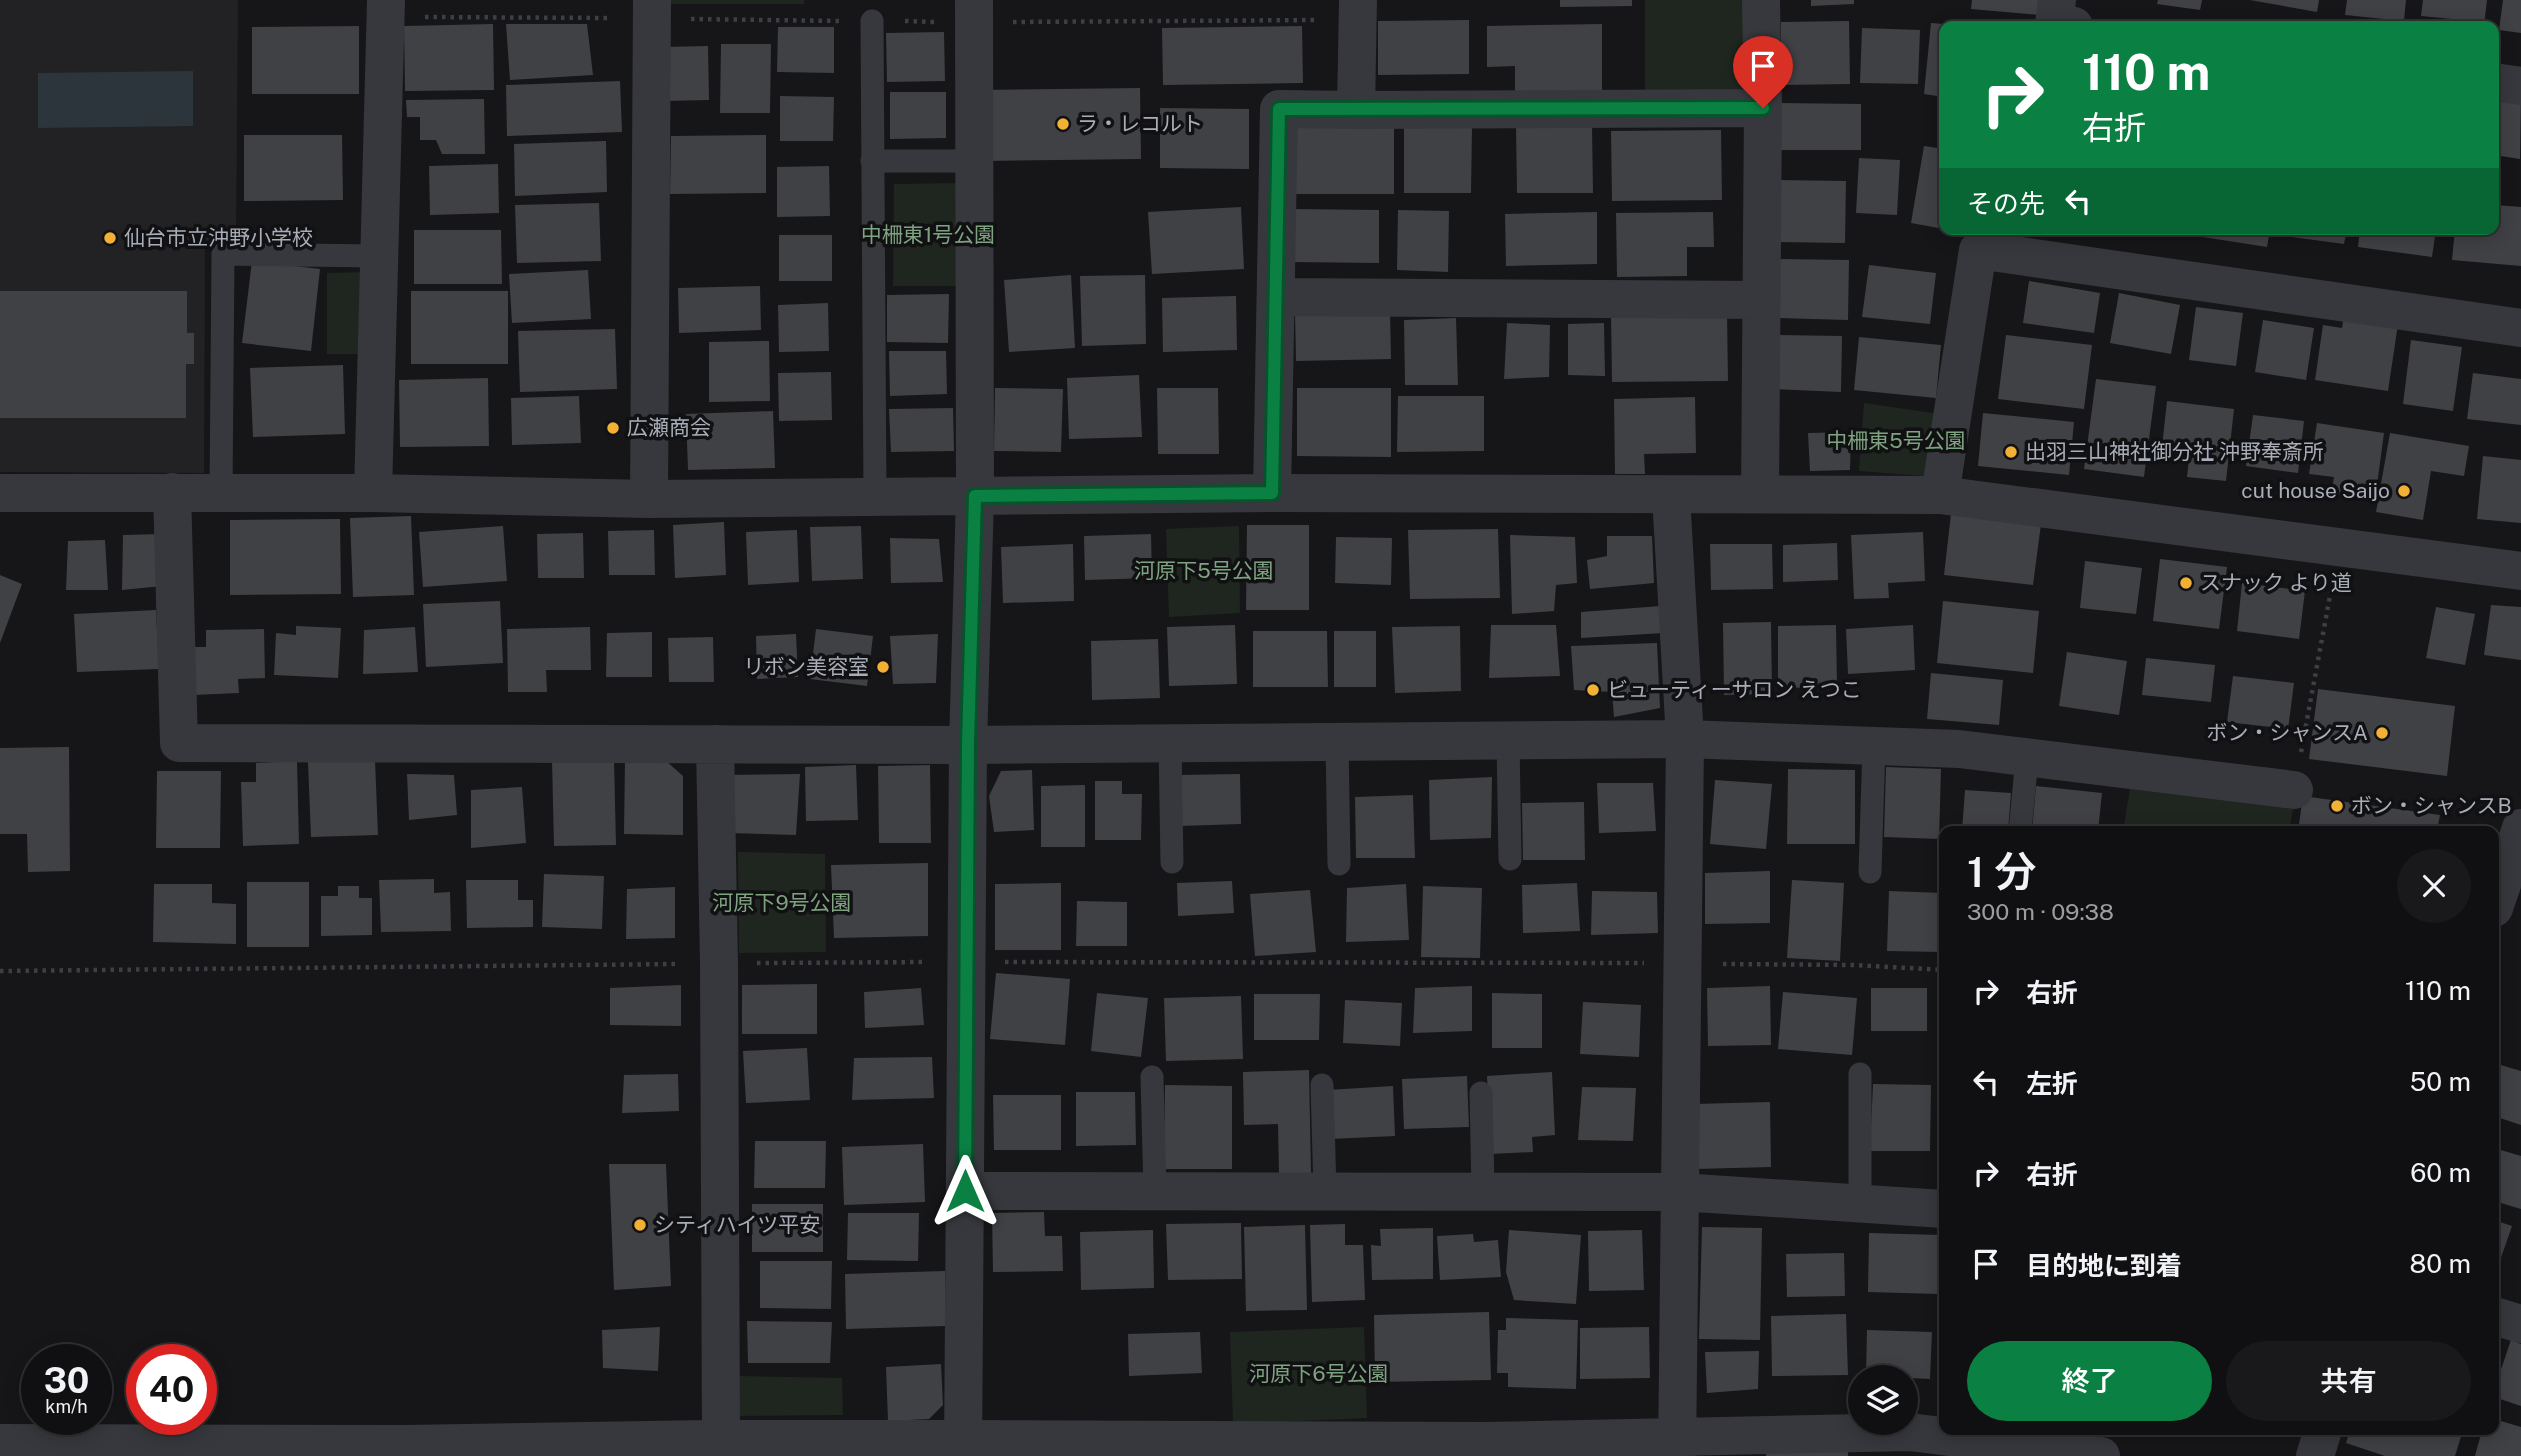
<!DOCTYPE html>
<html lang="ja">
<meta charset="utf-8">
<style>
body{margin:0;font-family:"Public Sans","Noto Sans JP",sans-serif;background:#19191b;color:#f1f3f6;height:100vh;display:flex;flex-direction:column;font-size:26px;white-space:nowrap}
*{box-sizing:border-box;margin:0}
p{font-size:23px;color:#9c9d9f}
.icon{flex:none;width:38px;height:38px;fill:none;stroke:currentColor;stroke-width:2;stroke-linecap:round;stroke-linejoin:round}
.map{position:relative;flex:1;overflow:hidden}
.details{position:absolute;left:1939px;top:826px;width:560px;height:609px;display:flex;flex-direction:column;background:#101012;border-radius:14px;box-shadow:0 4px 18px #0003,0 0 0 2px #303032}
.details>*{flex:none}
.top-card{position:absolute;left:1939px;top:21px;width:560px;height:214px;border-radius:14px;box-shadow:0 4px 18px #0003,0 0 0 2px #303032;background:#0b8043;color:#fff;overflow:hidden}
.tools{position:absolute;left:1848px;top:1365px;display:grid;gap:14px}
.tools a{display:grid;place-items:center;width:70px;height:70px;border-radius:50%;background:#101012;box-shadow:0 4px 18px #0003,0 0 0 2px #303032;font-size:35px}
.speed{position:absolute;left:21px;top:1344px;display:flex;gap:14px;font-size:35px;font-weight:700;text-align:center}
.speed>*{display:grid;place-content:center;width:91px;height:91px;border-radius:50%;background:#101012;box-shadow:0 4px 18px #0003,0 0 0 2px #303032;line-height:1}
.speed small{font-size:18px;font-weight:400}
.speed .limit{border:10px solid #d22;background:#fff;color:#111}
.pin{position:absolute;display:grid;place-items:center;width:60px;height:60px;color:#fff;margin:-72px -30px;border-radius:50% 50% 50% 0;rotate:-45deg;box-shadow:0 0 7px #0007}
.pin .icon{rotate:45deg}
.me{position:absolute;width:77px;margin:-38px;rotate:0deg;stroke-linejoin:round;filter:drop-shadow(0 0 5px #0008)}
.turn{display:flex;align-items:center;gap:24px;height:147px;padding:0 28px;font-size:32px}
.turn .icon{width:91px;height:91px;stroke-width:2.5}
.turn b{display:block;font-size:49px;line-height:60px}
.then{display:flex;align-items:center;height:66px;padding:0 28px;background:#0003;gap:14px;font-size:26px}
.round{display:grid;place-items:center;flex:none;width:74px;height:74px;border-radius:37px;background:#19191b}
.head{display:flex;align-items:center;justify-content:space-between;height:119px;padding:0 28px}
h1{font-size:42px;font-weight:600;line-height:52px}
.action{display:flex;gap:14px;margin-top:auto;padding:14px 28px}
.action a{flex:1;height:80px;border-radius:42px;background:#0b8043;color:#fff;font-size:28px;font-weight:600;line-height:80px;text-align:center}
.action a+a{background:#19191b;color:#f1f3f6}
ul{padding:0;list-style:none}
li{display:flex;align-items:center;gap:21px;height:91px;padding:0 28px}
li div{flex:1}
li b{display:block;font-size:26px}
li em{font-style:normal}
.map>svg:first-child{display:block}
.built{fill:#222225}
.green{fill:#1e261f}
.water{fill:#2c353c}
.building{fill:#404145}
.lines{fill:none;stroke-linecap:round;stroke-linejoin:round}
.path{stroke:#3d3f44;stroke-width:4.5;stroke-dasharray:3.5 5;stroke-linecap:butt}
.service{stroke:#37383d;stroke-width:23}
.minor{stroke:#37383d;stroke-width:38}
.tertiary{stroke:#37383d;stroke-width:38}
.route-casing{stroke:#07532c;stroke-width:18}
.route{stroke:#0b8043;stroke-width:12}
.poi-dot{fill:#f2b134;stroke:#111113;stroke-width:2.5}
.labels{text-anchor:middle;stroke-width:7;stroke-linejoin:round;paint-order:stroke}
.poi-label{font-size:21px;fill:#a8adb8;stroke:#111113;text-anchor:start}
.park-label{font-size:21px;fill:#7fa381;stroke:#111113}
</style>
<div class="map">
<svg width="2521" height="1456" viewBox="0 0 2521 1456">
<rect width="100%" height="100%" fill="#161618"/>
<path class="built" d="M0 0H238L236 235 205 242 204 473 0 472Z"/>
<path class="green" d="M670 0H804V4H670Z
M1645 0H1744L1747 97 1645 98Z
M962 183 963 286H893L894 184Z
M368 272V354H327V273Z
M1864 403 1940 414 1925 476 1859 471Z
M1239 526 1240 613 1169 617 1166 529Z
M2130 789 2293 809 2289 831H2123Z
M738 852 825 854 826 952 739 953Z
M1364 1327 1367 1418 1233 1424 1230 1332Z
M735 1376 842 1378 843 1415 735 1416Z"/>
<path class="water" d="M193 71V126L38 128V73Z"/>
<path class="building" d="M1560 0H1632V6L1560 7Z
M1811 0H1854V4L1811 6Z
M1972 0H2041L2040 15 1971 9Z
M2158 0H2202L2200 10 2157 4Z
M2250 0H2319L2317 12Z
M2347 0H2406L2404 21 2345 15Z
M2423 0H2487L2484 26H2451L2452 19 2421 16Z
M2503 0H2521V33L2499 30Z
M1469 20V74L1378 75V21Z
M1849 21 1850 84 1781 85V22Z
M1931 23 1944 24V97L1924 94Z
M493 24 494 90 405 91 404 26Z
M506 24H587L593 75 510 80Z
M1602 24V95L1515 96V66L1487 67V26Z
M359 26V94H252V27Z
M1302 26 1303 83 1163 85 1162 28Z
M778 27H834V73L777 72Z
M1862 28 1920 30 1918 84 1860 83Z
M944 32 945 81 887 82 886 33Z
M721 44H771L770 113H720Z
M708 46 709 100 663 101 662 47Z
M620 81 622 132 507 136 506 85Z
M1140 88 1141 159 985 161 984 90Z
M2494 90 2521 94 2520 159 2494 155Z
M890 92H946V138L890 139Z
M780 96 834 97 833 141H780Z
M484 99 485 154H442L436 140H420V117H407L406 100Z
M1779 103 1861 104V150H1779Z
M1160 108 1249 109V169L1160 168Z
M1294 122H1394V194H1294Z
M1516 126H1592L1593 193H1517Z
M1404 127H1472L1471 193H1404Z
M1721 130 1722 200 1612 201 1611 131Z
M244 135H342L343 200 244 201Z
M766 135V193L670 194 671 136Z
M606 141 607 192 515 196 514 144Z
M1924 146 1944 149V229L1911 223Z
M1859 158 1900 160 1897 215 1856 213Z
M498 164 499 213 430 215 429 166Z
M829 166 830 216 777 217V167Z
M1776 180 1846 181 1845 243 1775 242Z
M599 203 601 261 517 263 515 205Z
M2494 205 2521 207V266L2452 260 2455 229H2494Z
M1241 207 1244 269 1152 274 1148 212Z
M1293 209 1379 210V263L1292 262Z
M1398 210 1449 211 1448 272 1397 270Z
M1597 212V264L1506 266 1505 214Z
M1713 212 1714 247H1687V276L1617 277 1616 213Z
M2043 229H2082L2081 237Z
M2143 229H2175L2173 237Z
M2204 229H2270L2267 247 2203 237Z
M2285 229H2347L2344 244 2284 236Z
M2360 229H2436L2432 257 2358 247Z
M414 230H501L502 284H414Z
M779 235H832V281H779Z
M1776 259 1849 260 1848 320 1776 318Z
M252 261 320 269 311 351 242 343Z
M1869 265 1936 273 1930 324 1862 317Z
M588 270 591 319 512 323 509 274Z
M1071 275 1075 348 1009 352 1004 280Z
M1145 275 1146 344 1082 346 1080 276Z
M2029 281 2100 293 2094 333 2023 323Z
M760 286 761 330 679 333 678 288Z
M0 291H187V333H194V364H186V418H0Z
M411 291H508V364H411Z
M2119 293 2180 305 2171 354 2110 343Z
M949 294 948 343 887 342V295Z
M1236 296 1237 350 1163 352 1162 298Z
M828 303 829 351 779 352 778 305Z
M2196 307 2243 313 2236 366 2189 360Z
M1390 310 1391 359 1296 361 1295 312Z
M1727 312 1728 381 1612 382 1611 314Z
M2344 316 2398 324 2388 391 2315 380 2323 325 2342 328Z
M1456 318 1458 385H1405L1404 320Z
M2263 320 2314 328 2306 380 2255 372Z
M1507 323 1550 325 1549 377 1504 379Z
M1604 323 1605 376 1568 375V324Z
M615 329 617 389 520 392 518 331Z
M1772 335 1842 336 1841 392 1770 389Z
M2006 335 2092 345 2084 409 1998 399Z
M1859 337 1941 345 1936 398 1854 390Z
M2411 340 2462 347 2453 411 2403 404Z
M769 341 770 401 709 402V342Z
M889 351H946L947 394 890 396Z
M343 365 345 434 253 437 250 368Z
M831 372 832 420 779 421 778 373Z
M2473 373 2521 379V425L2467 419Z
M1139 375 1142 437 1069 439 1067 378Z
M488 378 489 446 400 447 399 380Z
M2096 379 2156 386 2144 477 2084 469Z
M995 388 1063 389 1061 452 994 451Z
M1157 388H1218L1219 454H1158Z
M1297 388H1391V457L1297 456Z
M579 396 581 443 512 445 511 398Z
M1398 396H1484V451L1397 452Z
M1695 397 1696 453 1644 454 1645 474H1615L1614 399Z
M2167 401 2234 409 2226 481 2187 477 2190 450 2162 447Z
M953 408 954 451 891 452 889 409Z
M773 411 775 468 688 470 686 414Z
M1983 413 2074 422 2069 475 1978 466Z
M2253 415 2304 421 2298 473 2246 466Z
M2317 423 2384 433 2375 500 2331 494 2334 477 2309 474Z
M1851 432 1850 470 1810 471 1808 433Z
M2390 433 2469 446 2464 476 2431 471 2423 520 2376 512Z
M2483 456 2521 460V523L2477 519Z
M1951 514 2041 524 2033 585 1944 575Z
M411 516 414 595 353 597 350 518Z
M340 519 341 594 230 595V520Z
M724 522 726 575 675 578 673 525Z
M1247 525H1309V610H1246Z
M503 526 507 581 423 587 419 532Z
M861 526 863 579 812 581 810 527Z
M1498 529 1500 598 1410 599 1408 530Z
M654 530 655 575H609L608 531Z
M797 530 799 582 748 585 746 532Z
M1923 532 1925 581 1888 583 1889 598 1854 599 1851 535Z
M583 533 584 578H538L537 534Z
M161 534 162 586 122 590 123 535Z
M1151 534 1152 578 1085 580 1084 536Z
M1510 535 1575 537 1577 583 1556 585 1554 611 1512 614Z
M1607 536H1652L1654 583 1590 589 1587 560 1607 556Z
M1336 537 1392 538 1391 585 1335 583Z
M890 538 939 539 943 582 891 583Z
M105 540 108 590H66L68 541Z
M1837 543 1838 580 1783 582V545Z
M1073 544 1074 601 1003 603 1001 547Z
M1710 544H1772L1773 589 1711 590Z
M2160 559 2227 567 2219 629 2153 621Z
M2085 561 2142 568 2136 614 2080 608Z
M0 575 22 584 0 643Z
M2242 583 2305 591 2299 639 2237 631Z
M500 601 503 663 426 667 423 604Z
M1943 601 2039 611 2033 673 1937 663Z
M2491 605 2521 607V660L2484 655Z
M1661 606 1664 633 1581 638V612Z
M2436 607 2475 614 2465 665 2426 658Z
M156 610 159 669 77 672 74 614Z
M1771 622 1772 694 1724 695 1723 623Z
M1235 625 1237 684 1169 686 1167 627Z
M1491 625H1556L1560 676 1489 678Z
M1836 625 1837 687 1778 688V626Z
M1913 625 1915 670 1848 674 1846 629Z
M296 626 341 628 338 678 274 675 276 633 296 635Z
M1460 626 1461 691 1395 693 1392 627Z
M415 627 418 672 363 674 364 630Z
M590 627 591 670H546L547 692H508L507 629Z
M264 629 265 678 238 679 239 693 193 695 192 647H206V630Z
M816 629 873 636 867 686 810 679Z
M1253 631H1327L1328 687H1253Z
M1334 631H1376V687H1334Z
M652 632V677H606L607 633Z
M796 634 798 677 757 679 756 636Z
M938 634 936 683 893 684 890 636Z
M713 637 714 682H669L668 638Z
M1158 639 1160 698 1092 700 1091 641Z
M1657 643 1660 708 1614 717 1612 692 1574 690 1571 646Z
M2067 652 2127 661 2119 715 2059 706Z
M2146 658 2215 665 2211 702 2142 695Z
M1931 673 2003 680 1999 725 1927 719Z
M2233 676 2294 683 2288 729 2227 722Z
M2318 689 2455 706 2447 776 2309 759Z
M69 747 70 871 28 872 27 834H0V748Z
M614 759 616 845 554 846 552 760Z
M375 760 378 835 311 837 308 762Z
M625 760H665L683 776V835L624 834Z
M297 761 299 844 243 846 241 782H256V763Z
M856 765 858 820 806 821 805 767Z
M930 765 931 843H879L878 766Z
M1886 767 1941 769 1939 839 1884 837Z
M1788 769 1855 770V844H1787Z
M1032 770 1034 830 994 832 989 796 1001 771Z
M157 771H221L220 848H156Z
M407 774 454 775 457 815 409 820Z
M800 774 796 835 729 833 726 775Z
M1240 774 1241 824 1180 826 1179 775Z
M1492 777 1491 838 1430 840 1429 780Z
M1715 780 1772 784 1766 849 1710 844Z
M1095 781H1122V794H1142L1141 840H1095Z
M1597 783H1653L1656 831 1599 833Z
M1085 785V847H1041V786Z
M2036 786 2102 793 2098 831H2032Z
M522 787 526 843 471 848V790Z
M1965 790 2011 793 2008 831H1962Z
M1413 795 1415 858H1356L1355 797Z
M2303 796 2440 815 2437 831H2298Z
M1584 802 1585 860H1523L1522 803Z
M928 863V936L834 938 831 865Z
M1770 871V923L1705 924V873Z
M544 874 604 876 602 929 542 927Z
M434 879V893L450 892 451 931 381 932 379 880Z
M466 880H518V900H533V927L467 928Z
M1792 880 1844 883 1840 961 1787 958Z
M1232 881 1234 913 1178 916 1177 883Z
M247 882H309V947H247Z
M1061 883V950H995V884Z
M1577 883 1580 931 1523 933 1522 885Z
M154 884H212V903L236 904V944L153 942Z
M1406 884 1409 940 1346 942 1347 888Z
M338 886H359V898H372V935L321 936V896H338Z
M1423 886 1482 888 1480 958 1421 957Z
M675 887V938L626 939 627 889Z
M1310 890 1316 952 1255 956 1250 894Z
M1592 891 1657 892 1658 933 1591 935Z
M1889 891 1943 893 1941 952 1887 951Z
M1077 901 1127 902V946H1076Z
M996 973 1070 979 1065 1045 990 1039Z
M1942 983 1944 984V1034H1938Z
M817 984V1034H742V985Z
M681 985V1026L610 1025V988Z
M1472 986V1031L1413 1033 1415 988Z
M1770 986 1771 1045 1708 1046 1707 988Z
M921 988 924 1025 865 1028 864 992Z
M1871 988H1927V1031H1871Z
M1783 992 1857 998 1852 1055 1778 1049Z
M1097 993 1148 998 1141 1057 1091 1051Z
M1492 993 1542 994V1048H1492Z
M1254 994H1320L1319 1040H1254Z
M1241 996 1243 1059 1166 1061 1164 998Z
M1345 1000 1402 1003 1400 1046 1343 1043Z
M1583 1002 1641 1005 1639 1057 1580 1054Z
M807 1048 810 1100 746 1103 743 1051Z
M932 1057 934 1098 852 1100 854 1058Z
M2494 1063 2521 1071V1125L2494 1116Z
M1309 1070 1311 1173 1279 1174 1278 1124 1244 1125 1243 1072Z
M1552 1072 1555 1135 1532 1137 1533 1152 1491 1154 1487 1076Z
M678 1074 679 1111 622 1113 624 1075Z
M1467 1076 1469 1127 1404 1129 1402 1079Z
M1873 1084 1931 1085 1930 1151H1870Z
M1165 1085 1232 1086V1169H1164Z
M1393 1086 1395 1136 1330 1139 1328 1090Z
M1582 1087 1636 1088 1633 1141 1578 1140Z
M1076 1092H1135L1136 1145 1076 1146Z
M993 1095H1061V1150H994Z
M1770 1102 1771 1167 1696 1169 1694 1104Z
M755 1141H826L825 1188H754Z
M923 1144 925 1202 844 1205 842 1147Z
M2494 1148 2521 1156V1209L2494 1201Z
M609 1164H666L671 1286 614 1290Z
M752 1204H823V1252H752Z
M1044 1212 1045 1236H1062L1063 1271 993 1272 992 1213Z
M848 1213H919L918 1261 847 1260Z
M2494 1220 2512 1226 2494 1278Z
M1241 1223 1242 1279 1168 1280 1166 1224Z
M1345 1224V1245H1363L1365 1300 1312 1302 1310 1225Z
M1305 1225 1307 1310 1246 1311 1244 1227Z
M1702 1227 1762 1228 1760 1340 1699 1339Z
M1433 1228V1279L1372 1280 1371 1245 1381 1246 1380 1229Z
M1153 1230 1154 1288 1081 1290 1080 1232Z
M1509 1230 1581 1235 1576 1304 1514 1300 1506 1272Z
M1642 1230 1644 1290 1589 1291 1588 1231Z
M1869 1233 1940 1235 1939 1294 1868 1292Z
M1473 1234 1474 1242 1498 1240 1501 1277 1440 1280 1437 1236Z
M1844 1253 1845 1296 1787 1297 1786 1254Z
M760 1261H832L831 1309 760 1308Z
M945 1271 946 1326 846 1329 845 1274Z
M1489 1312 1491 1380 1375 1382 1374 1315Z
M1846 1314 1848 1375 1772 1376 1771 1316Z
M1506 1318 1578 1320 1576 1389 1508 1387V1373H1497L1498 1330H1506Z
M747 1321 832 1322 830 1363H748Z
M660 1327 658 1371 603 1368 602 1330Z
M1649 1327 1650 1378 1580 1379V1328Z
M1867 1330 1932 1332 1930 1379 1866 1376Z
M1200 1332 1202 1373 1129 1376 1128 1334Z
M2511 1340 2521 1344V1406L2494 1397V1390Z
M1759 1351 1758 1389 1707 1393 1705 1352Z
M941 1364 943 1405 929 1419 888 1421 886 1367Z
M2494 1419 2521 1427V1456H2475L2482 1430H2494Z
M2350 1430H2463L2455 1456H2385L2346 1443Z
M1766 1452H1848V1456H1766Z"/>
<g class="lines">
<path class="path" d="M425 17 612 18
M691 19 840 21
M905 21 934 22
M1013 22 1319 20
M2301 752 2332 585
M1005 962 1644 963
M757 963 927 962
M1723 964 1854 965 1944 970
M0 971 678 964"/>
<path class="service" d="M872 21 875 496
M872 161H974
M221 493 223 254 380 256
M1508 740 1510 859
M1337 741 1339 864
M1170 743 1172 862
M2020 831 2027 758
M1870 872 1874 746
M1152 1077 1155 1191
M1322 1085 1325 1192
M1481 1093 1483 1192
M1860 1203V1074"/>
<path class="minor" d="M1358 0 1356 110 1763 108
M2057 0 2054 24 2074 26
M2494 82 2521 86
M1276 297 1761 300
M172 492 179 743 968 745 1685 739 1959 749 2294 790
M373 493 386 0
M1272 493 1279 109 1356 110
M1760 494 1763 108 1761 0
M1940 495 1978 250 2521 328
M1671 496 1685 739 1677 1456
M649 499 652 0
M715 744 719 964 721 1439
M965 1191 1680 1192 1944 1209
M2494 1316 2521 1324
M0 1443 404 1444 710 1439H963L1487 1441 1910 1432 2101 1456"/>
<path class="tertiary" d="M0 493H373L649 499 1272 493 1940 495 2521 571
M2494 908 2521 828
M963 1456 968 745 975 496 974 0
M2315 1456 2323 1430"/>
</g>
<g class="lines">
<defs>
<path id="route" d="M965 1191 968 744 975 496 1272 493 1279 109 1763 108"/>
</defs>
<use href="#route" class="route-casing"/>
<use href="#route" class="route"/>
</g>
<g class="poi-dot">
<circle cx="1063" cy="124" r="7"/>
<circle cx="110" cy="238" r="7"/>
<circle cx="613" cy="428" r="7"/>
<circle cx="2011" cy="452" r="7"/>
<circle cx="2404" cy="491" r="7"/>
<circle cx="2186" cy="583" r="7"/>
<circle cx="883" cy="667" r="7"/>
<circle cx="1593" cy="690" r="7"/>
<circle cx="2382" cy="733" r="7"/>
<circle cx="2337" cy="806" r="7"/>
<circle cx="640" cy="1225" r="7"/>
</g>
<g class="labels">
<g class="poi-label">
<text x="1077" y="131">ラ・レコルト</text>
<text x="124" y="245">仙台市立沖野小学校</text>
<text x="627" y="435">広瀬商会</text>
<text x="2025" y="459">出羽三山神社御分社 沖野奉斎所</text>
<text x="2390" y="498" text-anchor="end">cut house Saijo</text>
<text x="2200" y="590">スナック より道</text>
<text x="869" y="674" text-anchor="end">リボン美容室</text>
<text x="1607" y="697">ビューティーサロン えつこ</text>
<text x="2368" y="740" text-anchor="end">ボン・シャンスA</text>
<text x="2351" y="813">ボン・シャンスB</text>
<text x="654" y="1232">シティハイツ平安</text>
</g>
<g class="park-label">
<text x="928" y="242">中柵東1号公園</text>
<text x="1896" y="448">中柵東5号公園</text>
<text x="1204" y="578">河原下5号公園</text>
<text x="782" y="910">河原下9号公園</text>
<text x="1319" y="1381">河原下6号公園</text>
</g>
</g>
</svg>
<div class="tools">
<a><svg class="icon" aria-label="layers" viewBox="0 0 24 24"><path d="M12 4l9 5-9 5-9-5zM3 14l9 5 9-5"/></svg></a>
</div>
<div class="speed"><div>30<small>km/h</small></div><div class="limit">40</div></div>
<div class="pin" style="left:1763px;top:108px;background:#d93025"><svg class="icon" aria-label="arrive" viewBox="0 0 24 24"><path d="M6 21V4h12l-3 4 3 4H6"/></svg></div>
<svg class="me" style="left:965px;top:1191px" viewBox="-20 -20 40 40"><path d="M0-17L14 15 0 8-14 15z" fill="#0b8043" stroke="#fff" stroke-width="4"/></svg>
<div class="top-card">
<div class="turn"><svg class="icon" aria-label="right" viewBox="0 0 24 24"><path d="M7 20v-9h11M14 6l5 5-5 5"/></svg><div><b>110 m</b>右折</div></div>
<div class="then">その先<svg class="icon" aria-label="left" viewBox="0 0 24 24"><path d="M17 20v-9H6M10 6l-5 5 5 5"/></svg></div>
</div>
<section class="details">
<div class="head"><div><h1>1 分</h1><p>300 m · 09:38</p></div><a class="round"><svg class="icon" aria-label="close" viewBox="0 0 24 24"><path d="M6 6l12 12M18 6L6 18"/></svg></a></div>
<ul>
<li><svg class="icon" aria-label="right" viewBox="0 0 24 24"><path d="M7 20v-9h11M14 6l5 5-5 5"/></svg><div><b>右折</b></div><em>110 m</em></li>
<li><svg class="icon" aria-label="left" viewBox="0 0 24 24"><path d="M17 20v-9H6M10 6l-5 5 5 5"/></svg><div><b>左折</b></div><em>50 m</em></li>
<li><svg class="icon" aria-label="right" viewBox="0 0 24 24"><path d="M7 20v-9h11M14 6l5 5-5 5"/></svg><div><b>右折</b></div><em>60 m</em></li>
<li><svg class="icon" aria-label="arrive" viewBox="0 0 24 24"><path d="M6 21V4h12l-3 4 3 4H6"/></svg><div><b>目的地に到着</b></div><em>80 m</em></li>
</ul>
<div class="action"><a>終了</a><a>共有</a></div>
</section>
</div>
